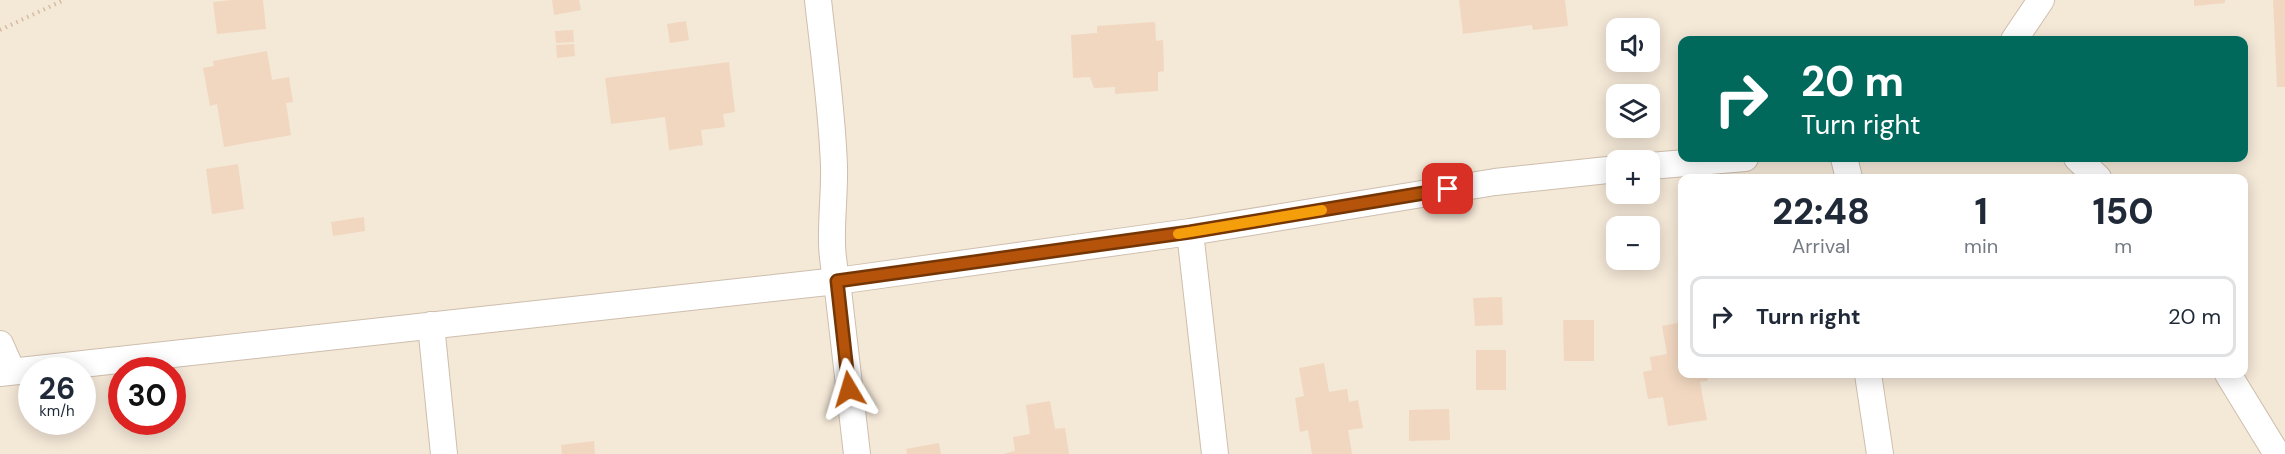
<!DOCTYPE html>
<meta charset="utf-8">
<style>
body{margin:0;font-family:"DM Sans",sans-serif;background:#f2f2f3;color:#1f2937;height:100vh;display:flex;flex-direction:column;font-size:22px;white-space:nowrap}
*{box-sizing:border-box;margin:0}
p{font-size:20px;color:#747a83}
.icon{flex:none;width:33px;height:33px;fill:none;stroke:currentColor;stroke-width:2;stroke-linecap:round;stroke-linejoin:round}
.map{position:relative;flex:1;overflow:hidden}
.drawer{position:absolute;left:1678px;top:174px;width:570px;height:204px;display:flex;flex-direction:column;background:#fff;border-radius:12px;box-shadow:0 3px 15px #0003}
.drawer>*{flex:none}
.banner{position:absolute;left:1678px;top:36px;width:570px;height:126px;border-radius:12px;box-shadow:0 3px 15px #0003;background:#00695c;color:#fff;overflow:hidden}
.fabs{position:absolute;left:1606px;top:18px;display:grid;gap:12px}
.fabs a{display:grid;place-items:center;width:54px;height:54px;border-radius:12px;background:#fff;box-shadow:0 3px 15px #0003;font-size:30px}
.speed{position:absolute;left:18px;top:357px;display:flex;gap:12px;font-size:30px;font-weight:700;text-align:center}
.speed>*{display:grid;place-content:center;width:78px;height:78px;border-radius:50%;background:#fff;box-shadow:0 3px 15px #0003;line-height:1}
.speed small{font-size:15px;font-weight:400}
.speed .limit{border:9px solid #d22;background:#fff;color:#111}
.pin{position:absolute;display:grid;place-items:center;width:51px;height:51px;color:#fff;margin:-26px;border-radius:12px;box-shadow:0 3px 9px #0006}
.me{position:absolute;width:66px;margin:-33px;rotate:353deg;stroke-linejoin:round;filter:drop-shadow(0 0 4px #0008)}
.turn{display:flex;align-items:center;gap:21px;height:126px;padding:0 24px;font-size:27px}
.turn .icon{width:78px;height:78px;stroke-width:2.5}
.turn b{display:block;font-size:42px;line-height:51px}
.eta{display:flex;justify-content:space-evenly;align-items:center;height:102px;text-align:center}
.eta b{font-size:36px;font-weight:800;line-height:42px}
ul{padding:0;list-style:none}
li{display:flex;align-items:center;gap:18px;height:81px;margin:0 12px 9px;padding:0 12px;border:3px solid #e0e1e3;border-radius:12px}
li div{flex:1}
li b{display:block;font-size:22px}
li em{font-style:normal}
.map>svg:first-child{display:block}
.residential{fill:#f4e8d7;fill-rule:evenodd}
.building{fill:#f1d7c0}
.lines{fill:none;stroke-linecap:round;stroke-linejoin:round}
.minor-casing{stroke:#cebeae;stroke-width:28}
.path{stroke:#d7baa3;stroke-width:4;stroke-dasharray:1.5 4.5;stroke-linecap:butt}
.minor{stroke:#fff;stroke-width:26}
.route-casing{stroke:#753606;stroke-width:15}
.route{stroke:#b45309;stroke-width:10}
.slow{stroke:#f59e0b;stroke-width:10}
</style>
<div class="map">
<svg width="2285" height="454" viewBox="0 0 2285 454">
<rect width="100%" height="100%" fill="#fcf6e9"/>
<path class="residential" d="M0 0H2285V454H0ZM1617 28H1650V62H1617ZM1683 40H2244V158H1683ZM1617 94H1650V128H1617ZM1617 160H1650V194H1617ZM1683 178H2244V374H1683ZM1617 226H1650V260H1617ZM32 370H82V422H32ZM122 370H172V422H122Z"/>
<path class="building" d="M231 0H263L266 29 217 34 213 2Z
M552 0H579L581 10 554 15Z
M1459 0H1565L1568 26 1533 30 1532 25 1463 34Z
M2194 0H2225V3L2194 6Z
M2273 0H2285V87H2277Z
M686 21 689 40 670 43 667 24Z
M1155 22 1156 41 1163 40 1164 71 1158 72V91L1115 94V87L1094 88 1090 77 1073 78 1071 35 1097 33V26Z
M573 30 574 42 556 43 555 31Z
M574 44 575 56 557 58 556 45Z
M267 51 272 80 289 77 293 102 286 103 291 135 224 147 217 104 210 106 203 68 214 66 213 61Z
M729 62 735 112 723 114 725 127 701 130 703 145 669 150 665 117 611 124 605 78Z
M238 164 244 209 212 214 206 169Z
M364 217 365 231 333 236 331 222Z
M1502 297 1503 325 1475 326 1473 298Z
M1563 320H1594V361H1564Z
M1683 322V374H1706L1708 381 1700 382 1707 420 1668 426 1663 397 1648 399 1643 372 1652 370 1650 357 1667 354 1662 326Z
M1476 350H1506V390H1476Z
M1324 363 1329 392 1347 389 1349 402 1358 400 1363 428 1348 430 1352 454H1312L1308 430 1300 432 1295 398 1304 396 1299 368Z
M1050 401 1055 429 1065 428 1069 454H1003L1015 451 1013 437 1030 434 1026 405Z
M1449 409 1450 440 1409 441V410Z
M594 441 595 454H562L561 445Z
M939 443 941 454H907L906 449Z"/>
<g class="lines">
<defs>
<path id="minor" d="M818 0C824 55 832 110 834 166 835 205 827 243 837 281L857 454
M2014 40 2041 0
M1844 158 1849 178
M2077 158 2098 178
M1650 166 1745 158
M1190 232 1215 454
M431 325 444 454
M0 344 12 371
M0 373 837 281 1190 232 1495 182 1617 169
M1868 374 1880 454
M2228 374 2277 454"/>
</defs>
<use href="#minor" class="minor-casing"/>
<path class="path" d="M0 30 64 0"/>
<use href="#minor" class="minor"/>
</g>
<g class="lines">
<defs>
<path id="route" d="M849 389 837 281 1190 232 1448 189"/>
</defs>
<use href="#route" class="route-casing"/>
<use href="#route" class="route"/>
<path class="slow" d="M1178 234 1322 210"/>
</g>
</svg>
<div class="fabs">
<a><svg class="icon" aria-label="sound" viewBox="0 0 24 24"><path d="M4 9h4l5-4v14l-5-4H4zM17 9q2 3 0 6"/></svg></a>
<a><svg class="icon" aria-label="layers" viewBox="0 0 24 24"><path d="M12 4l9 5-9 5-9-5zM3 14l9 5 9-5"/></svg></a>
<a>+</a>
<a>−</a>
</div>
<div class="speed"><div>26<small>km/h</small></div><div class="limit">30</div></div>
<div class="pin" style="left:1448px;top:189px;background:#d93025"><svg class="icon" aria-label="arrive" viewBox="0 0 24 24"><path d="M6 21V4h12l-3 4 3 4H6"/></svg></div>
<svg class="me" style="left:849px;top:389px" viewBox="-20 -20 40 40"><path d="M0-17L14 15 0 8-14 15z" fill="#b45309" stroke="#fff" stroke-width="4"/></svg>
<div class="banner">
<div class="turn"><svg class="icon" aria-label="right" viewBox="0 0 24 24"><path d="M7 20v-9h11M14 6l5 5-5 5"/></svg><div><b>20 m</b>Turn right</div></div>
</div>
<section class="drawer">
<div class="eta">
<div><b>22:48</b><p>Arrival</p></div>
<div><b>1</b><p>min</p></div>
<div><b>150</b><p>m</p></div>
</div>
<ul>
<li><svg class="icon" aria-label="right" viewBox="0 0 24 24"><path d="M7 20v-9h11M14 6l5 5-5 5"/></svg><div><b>Turn right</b></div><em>20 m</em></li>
</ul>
</section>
</div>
